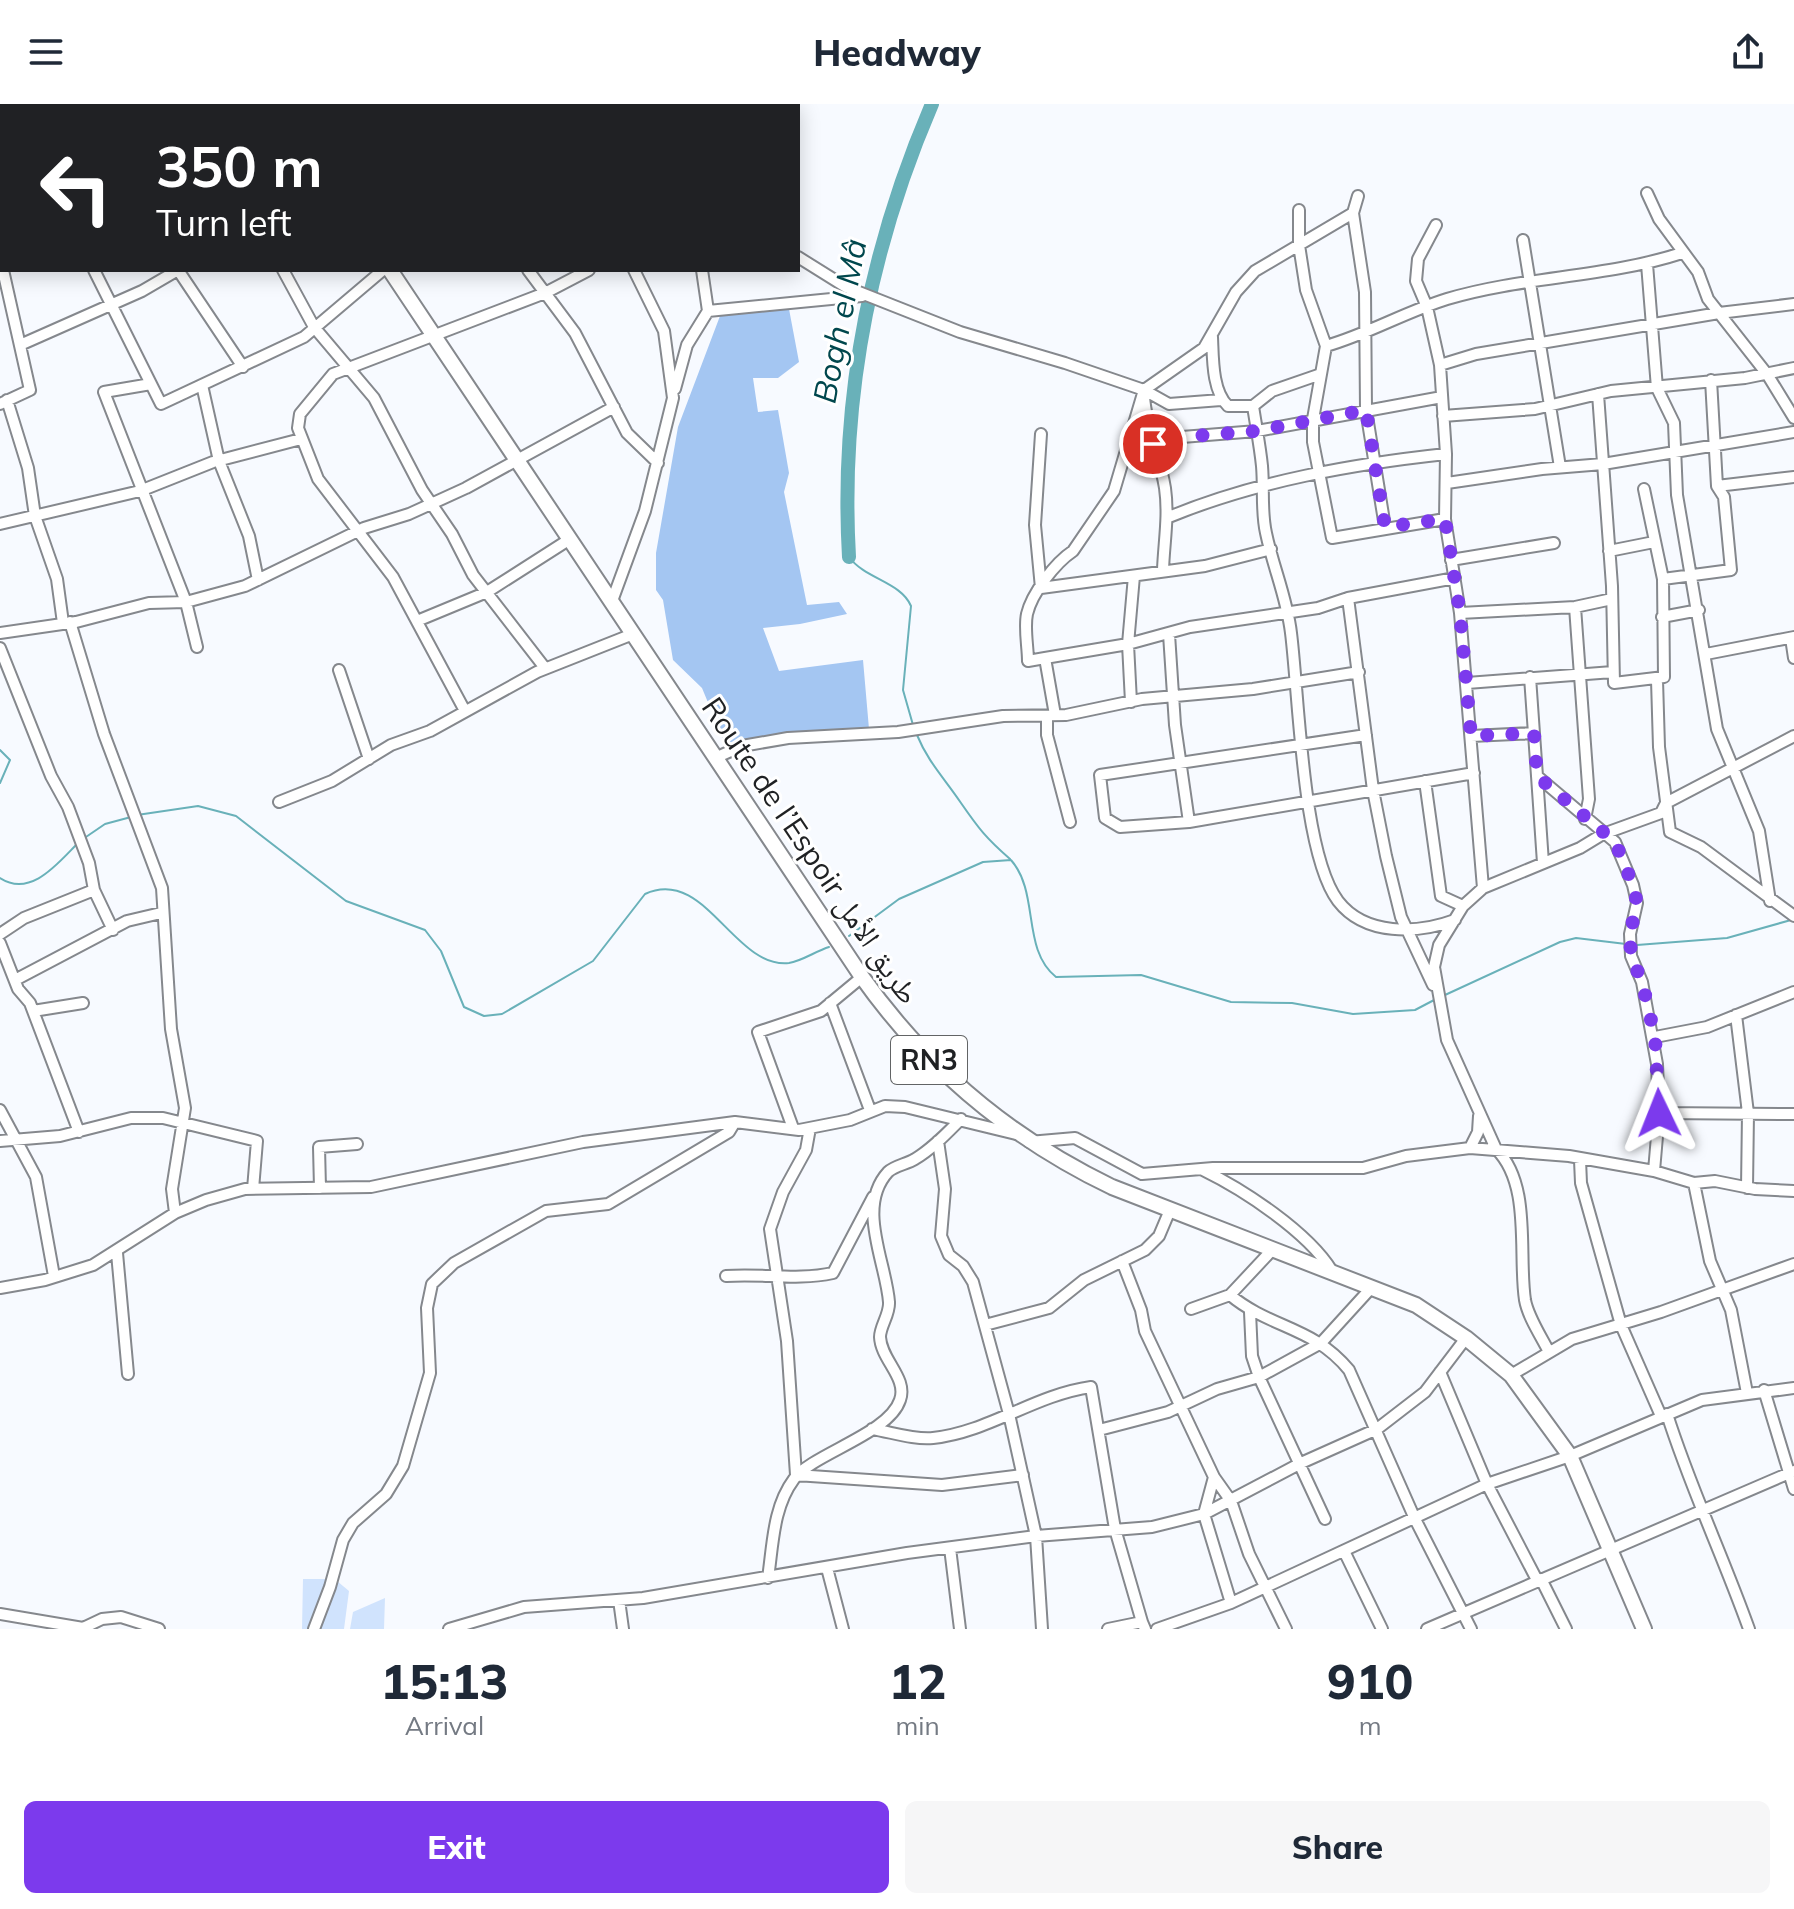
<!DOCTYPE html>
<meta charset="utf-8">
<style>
body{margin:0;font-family:Mulish,"Noto Naskh Arabic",sans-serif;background:#f6f6f7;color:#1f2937;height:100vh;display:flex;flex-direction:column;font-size:30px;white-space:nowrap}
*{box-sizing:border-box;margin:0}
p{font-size:26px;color:#747a83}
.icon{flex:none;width:44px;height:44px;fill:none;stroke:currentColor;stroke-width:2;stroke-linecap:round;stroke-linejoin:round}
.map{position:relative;height:1525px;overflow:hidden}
.side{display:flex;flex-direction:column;background:#fff;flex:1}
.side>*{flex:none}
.guide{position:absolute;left:0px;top:0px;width:800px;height:168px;box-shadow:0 4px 20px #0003;background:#202124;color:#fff;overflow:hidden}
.pin{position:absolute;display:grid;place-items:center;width:68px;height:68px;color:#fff;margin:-34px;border:4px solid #fff;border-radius:50%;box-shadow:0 2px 8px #0007}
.me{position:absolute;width:88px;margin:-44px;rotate:358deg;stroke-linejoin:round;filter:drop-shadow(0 0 6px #0008)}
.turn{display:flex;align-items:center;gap:28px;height:168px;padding:0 24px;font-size:36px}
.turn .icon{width:104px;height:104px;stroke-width:2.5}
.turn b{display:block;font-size:56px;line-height:68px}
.eta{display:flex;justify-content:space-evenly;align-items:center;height:136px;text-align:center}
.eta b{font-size:48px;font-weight:800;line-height:56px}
.action{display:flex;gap:16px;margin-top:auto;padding:16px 24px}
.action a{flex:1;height:92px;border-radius:12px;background:#7c3aed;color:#fff;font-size:32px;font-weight:800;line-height:92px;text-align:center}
.action a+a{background:#f6f6f7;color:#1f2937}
header{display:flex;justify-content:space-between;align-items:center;height:104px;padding:0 24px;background:#fff;font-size:36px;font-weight:800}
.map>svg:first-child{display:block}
.green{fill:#d0e3fd}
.forest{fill:#a4c6f2}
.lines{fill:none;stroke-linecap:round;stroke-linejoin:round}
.stream{stroke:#69b1b9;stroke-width:2}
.river{stroke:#69b1b9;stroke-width:14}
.minor-casing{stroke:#85888d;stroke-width:14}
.highway-casing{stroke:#85888d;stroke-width:18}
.minor{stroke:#fff;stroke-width:10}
.highway{stroke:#fff;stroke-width:14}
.route{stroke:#7c3aed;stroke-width:14;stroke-dasharray:0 25.2}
.labels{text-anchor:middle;stroke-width:6;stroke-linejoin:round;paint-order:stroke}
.shield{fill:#fff;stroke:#626465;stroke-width:2}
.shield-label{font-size:28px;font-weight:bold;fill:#1f2123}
.street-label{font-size:30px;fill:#1f2123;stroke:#fff}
.water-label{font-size:32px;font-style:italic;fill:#00474d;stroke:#fff}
</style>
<header><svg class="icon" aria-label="menu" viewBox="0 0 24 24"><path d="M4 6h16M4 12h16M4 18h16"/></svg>Headway<svg class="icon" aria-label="share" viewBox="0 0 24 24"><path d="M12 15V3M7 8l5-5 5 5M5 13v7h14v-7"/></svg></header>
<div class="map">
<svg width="1794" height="1525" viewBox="0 0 1794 1525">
<rect width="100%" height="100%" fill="#f7faff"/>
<path class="green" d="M303 1475H328L311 1525H302Z
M337 1477 349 1487 344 1525H319Z
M385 1494 384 1525H350L353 1508Z"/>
<path class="forest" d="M747 205H789L799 258 778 274H753L758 308 778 306 789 369 784 388 807 501 839 498 847 510 800 520 763 524 779 567 863 556 869 625 752 635 726 642 702 584 673 556 663 496 656 486V449L678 323 720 212Z"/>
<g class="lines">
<path class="stream" d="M849 453C865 475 901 478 911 502L903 586 913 621
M917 631C928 658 945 675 961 699 979 725 986 734 1010 755
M0 646 10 656 0 679
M137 711 198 702 236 712 346 797 425 826 441 847 464 903 484 912 502 910 593 857 645 790C705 762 734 865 789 859 802 857 816 847 829 843
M83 735 105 720 131 713
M0 774C31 794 58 759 78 739
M849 832 899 795 983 758 1011 756C1040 789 1021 845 1056 873L1141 871 1231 898 1292 899 1353 910 1415 906 1436 895
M1637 841 1727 834 1791 816
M1445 891 1560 838 1576 834 1626 840"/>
<path class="river" d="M849 453C840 296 870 144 932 0"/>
<defs>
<path id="minor" d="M70 0 71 2
M167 0 168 2
M436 0 437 2
M556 0 557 2
M620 0V2
M663 0 664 2
M730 0V2
M98 2 101 0
M150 2V0
M380 2 384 0
M684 2 691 0
M0 40H2
M1647 89 1659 115 1698 168 1708 195 1767 270 1794 314
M1299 106V141L1306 186 1326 242 1313 315V338L1332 434 1445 415
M1353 109 1365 188 1366 306 1385 423
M1436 121 1418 155 1416 177 1427 203 1440 261 1446 350 1445 415 1460 509 1483 784
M1523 136 1560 363
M0 141 2 140
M0 151 2 162
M798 153 846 183 960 228 1065 259 1144 286 1169 300 1221 296
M1647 160 1657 284 1674 319 1677 391 1717 625 1759 727 1770 797
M94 166 161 300 304 233 383 166
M178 166 243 263
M283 166 314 223 374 294 422 386 452 430 473 471 545 564
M528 166 575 229 627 329 658 359
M702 166 708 207
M1212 233C1213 254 1212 287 1228 302H1253L1272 287 1321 270
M20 241 142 187 178 166
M1326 242C1368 230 1405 208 1447 195 1524 172 1605 174 1682 149
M1440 261 1476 250 1719 209 1794 200
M151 280 104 288 186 498 197 543
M202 281 219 357 249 432 258 476
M675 285 687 241 708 207 862 192
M1598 290 1612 482 1614 579 1664 573 1663 475 1644 385
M1144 292C1146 325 1160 352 1165 384 1169 412 1164 438 1163 466
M7 296 28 364 35 412 57 475 63 519
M0 300 30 286 3 166
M1253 302C1256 322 1260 342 1262 362 1264 385 1261 407 1266 429 1273 463 1287 494 1291 529 1299 592 1302 749 1338 797 1365 832 1417 830 1455 816
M1443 312 1535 305 1611 287 1745 274 1794 264
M1041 330 1035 421 1041 484 1205 462 1271 445
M1153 340 1182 333 1257 327 1442 293
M1447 379 1542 365 1603 360 1794 328
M1717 382 1794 373
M1169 413C1256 377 1353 360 1446 350
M0 420 140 387 213 358 301 335
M1609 447 1654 438
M1451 456 1554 439
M1663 475 1731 466 1724 393 1717 382 1711 276
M1348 494 1373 686 1386 752 1401 813 1433 881
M612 497 645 407 673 294 664 227 634 166
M1575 503 1589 695 1585 715
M1460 509 1575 503 1612 495
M1662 513 1699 506
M417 517 487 488 570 435
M70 518 104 630 162 784 171 925 185 1004 172 1085 175 1109
M0 529 76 518 149 499 186 498 245 482 364 424 409 410 466 384 614 303
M1169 530 1175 621 1189 718
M1791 534 1794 554
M0 544 51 672 68 703 89 759 94 786 113 826
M1706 550 1794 533
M1045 554 1128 540 1190 523 1318 504 1348 494 1455 474
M339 566 369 655
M1530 573 1537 672 1615 738 1633 781 1637 799 1630 830 1631 852 1642 878 1657 960 1659 1009 1654 1067
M1657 576 1659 643 1670 728 1701 743 1794 812
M1467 579 1613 568
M1131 598 1128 540 1134 472
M465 607 393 473 318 375 298 324 300 310 333 270 545 189 589 166
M1055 611 1045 554 1028 557C1028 543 1024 524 1027 510 1032 489 1055 459 1073 447L1114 387 1144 286 1204 244 1236 188 1255 167 1353 109 1358 92
M1047 612V631L1070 718
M1366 631 1100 671 1105 714 1120 723 1189 718 1474 669
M1471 632 1534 629
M715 654 742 642 788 634 898 628 1003 612 1066 611 1142 595 1253 585 1359 568
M1537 672 1543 759
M1425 677 1441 792 1463 802
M279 698 332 677 391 641 430 627 537 568 633 530
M0 830 24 814 94 786
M0 839 18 885 30 899 79 1028
M15 876 127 817 161 809
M830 899 870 1006
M33 907 83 899
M1736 911 1748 1009 1747 1084
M1655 933 1707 923 1794 888
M0 1006 36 1073 54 1172
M1659 1009 1794 1010
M793 1024 758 928 821 907 862 873
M810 1024 806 1046 783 1088 770 1125 787 1237 796 1371 942 1381 1023 1371
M0 1037 60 1032 131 1014H163L257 1037 253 1085
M938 1037 945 1085 941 1132 949 1151 963 1162 973 1178 1009 1310 1036 1432 1042 1525
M1029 1038 1075 1034 1142 1070 1213 1064H1363L1406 1052 1470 1044 1569 1052 1654 1067 1694 1079 1715 1077 1755 1085 1794 1087
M1470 1044 1478 1028 1479 1012
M1580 1056 1581 1079 1621 1221 1661 1312
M1203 1066C1244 1086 1308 1128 1332 1167
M1694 1079 1710 1157 1731 1206 1747 1289
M320 1084 319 1043 357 1040
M117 1149 128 1270
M1122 1157 1141 1206 1145 1227 1214 1373 1231 1397 1249 1450 1286 1525
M726 1172C762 1169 797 1177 833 1169L873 1093
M0 1184 45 1176 93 1161 175 1109 206 1096 245 1085 371 1083 583 1038 735 1018 799 1026 850 1016 885 1002 905 1003 1016 1030
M1230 1191C1271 1225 1313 1222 1349 1266L1415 1415 1471 1525
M1191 1205 1230 1191 1273 1145
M1250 1208 1252 1252 1259 1273 1325 1415
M985 1221 1049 1204 1084 1176 1145 1146 1159 1132 1170 1106
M1549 1248C1541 1232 1528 1213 1525 1196 1518 1150 1532 1080 1496 1045L1447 936 1434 863 1439 841 1463 802 1483 784 1580 744 1603 730 1661 709 1666 699 1794 632
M1440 1268 1487 1380 1537 1476
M1511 1271 1572 1235 1661 1208 1794 1160
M1764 1286 1794 1385
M1667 1310C1690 1383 1723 1452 1749 1525
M872 1325C891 1328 914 1336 933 1334 989 1328 1034 1291 1091 1283L1115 1425 1142 1518
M1099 1326 1168 1308 1217 1285 1259 1273 1321 1239 1372 1183
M1214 1373 1204 1410 1231 1499
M950 1444 960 1525
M1344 1447 1382 1525
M827 1464 843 1525
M768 1474C773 1440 773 1403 794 1375 812 1350 889 1330 900 1296 908 1274 881 1256 880 1233 880 1222 890 1210 889 1198 886 1158 856 1103 888 1068 894 1062 907 1060 915 1055 932 1045 947 1029 961 1015
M1541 1475 1566 1525
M619 1496 623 1525
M0 1510 83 1524 102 1515 121 1513 159 1525
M314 1525 330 1483 343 1436 353 1419 386 1390 403 1362 430 1269 427 1204 432 1180 454 1159 546 1107 608 1100 729 1028 735 1018
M449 1525 524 1503 643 1494 907 1449 1036 1432 1152 1423 1204 1410 1301 1359 1377 1325 1425 1288 1466 1234
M1108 1525 1142 1518 1145 1525
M1157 1525 1231 1499 1487 1380 1570 1352 1702 1296 1794 1284
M1427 1525 1794 1367"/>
<path id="highway" d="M280 0 282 2
M390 166 862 873C928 966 1010 1034 1112 1083L1416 1201 1466 1234 1511 1271 1570 1352 1644 1525"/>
</defs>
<use href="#minor" class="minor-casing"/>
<use href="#highway" class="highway-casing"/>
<use href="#minor" class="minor"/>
<use href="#highway" class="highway"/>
</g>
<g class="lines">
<path class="route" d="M1153 340 1182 333 1257 327 1366 306 1385 423 1445 415 1460 509 1471 632 1534 629 1537 672 1615 738 1633 781 1637 799 1630 830 1631 852 1642 878 1655 933 1659 1009"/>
</g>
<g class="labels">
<rect class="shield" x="891" y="932" width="76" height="48" rx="6"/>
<g class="shield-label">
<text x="929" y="966">RN3</text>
</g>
<g class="street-label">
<text transform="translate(810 747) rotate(56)" y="10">Route de l’Espoir طريق الأمل</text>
</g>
<g class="water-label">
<text transform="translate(840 217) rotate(-79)" y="11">Bogh el Mâ</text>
</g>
</g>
</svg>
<div class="pin" style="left:1153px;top:340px;background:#d93025"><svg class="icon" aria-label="arrive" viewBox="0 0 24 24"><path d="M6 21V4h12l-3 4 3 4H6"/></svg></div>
<svg class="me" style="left:1659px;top:1009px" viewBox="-20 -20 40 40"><path d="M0-17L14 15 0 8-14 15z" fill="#7c3aed" stroke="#fff" stroke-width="4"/></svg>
<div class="guide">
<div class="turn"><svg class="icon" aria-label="left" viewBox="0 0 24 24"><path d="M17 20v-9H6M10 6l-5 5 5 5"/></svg><div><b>350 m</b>Turn left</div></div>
</div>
</div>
<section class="side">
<div class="eta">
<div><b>15:13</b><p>Arrival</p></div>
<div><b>12</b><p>min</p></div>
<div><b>910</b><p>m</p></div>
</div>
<div class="action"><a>Exit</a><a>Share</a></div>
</section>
